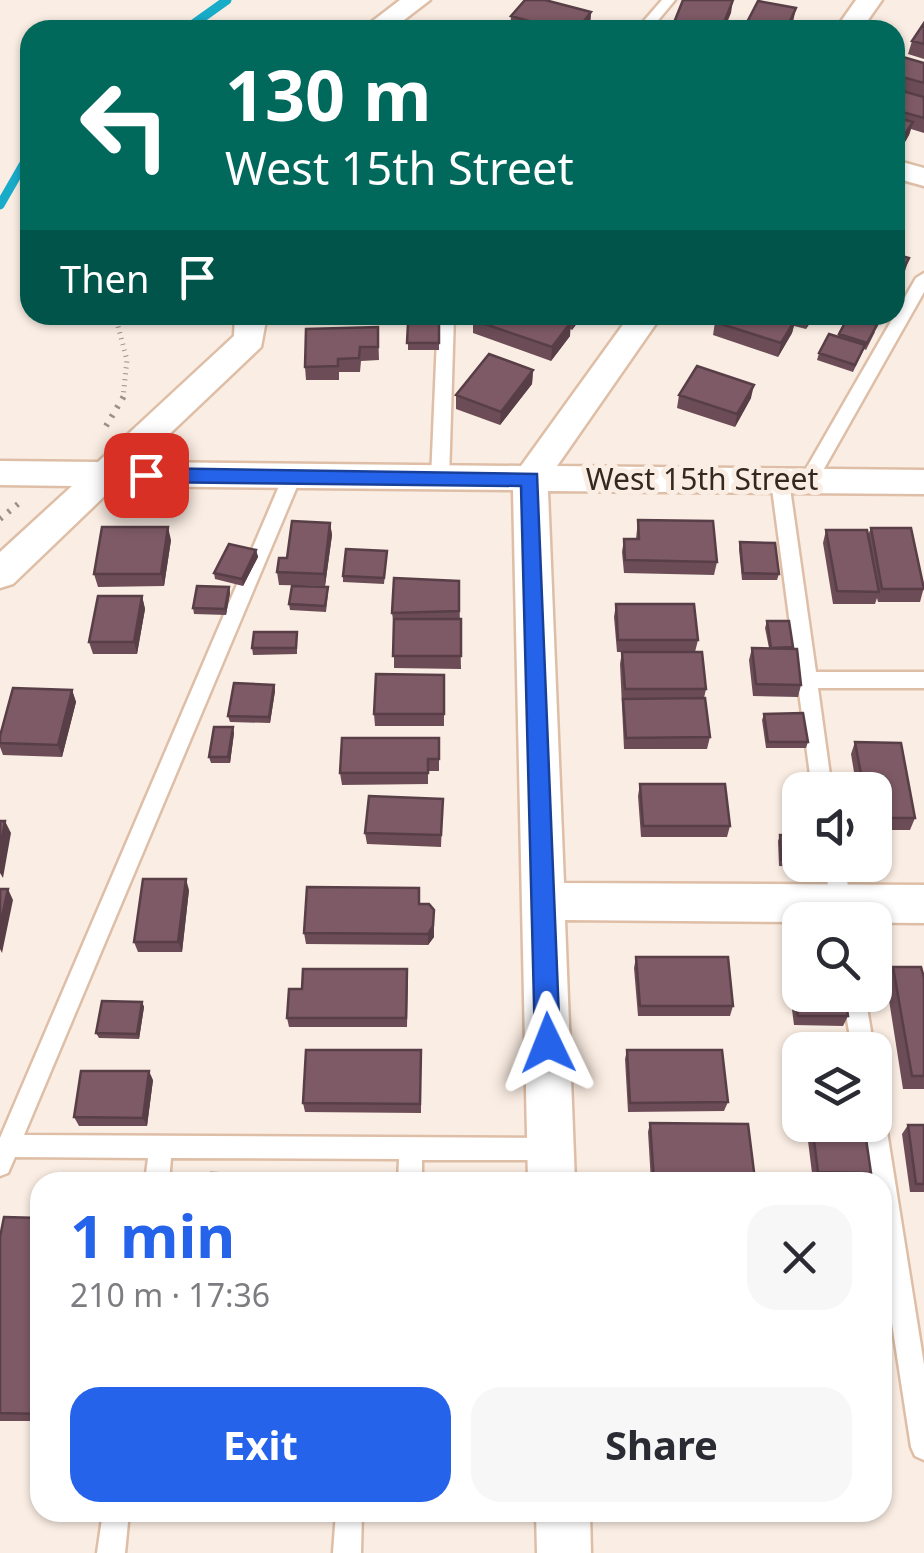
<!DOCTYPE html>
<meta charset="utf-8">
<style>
body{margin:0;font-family:"Noto Sans",sans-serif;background:#f7f7f7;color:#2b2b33;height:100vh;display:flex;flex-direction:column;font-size:38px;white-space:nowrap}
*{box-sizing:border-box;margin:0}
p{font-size:32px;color:#7c7c81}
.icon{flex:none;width:55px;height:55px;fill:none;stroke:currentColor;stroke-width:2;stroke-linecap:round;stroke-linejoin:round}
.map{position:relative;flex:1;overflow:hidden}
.panel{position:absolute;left:30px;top:1172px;width:862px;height:350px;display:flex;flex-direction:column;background:#fff;border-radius:30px;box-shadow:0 2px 8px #0004}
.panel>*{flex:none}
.guide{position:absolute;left:20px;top:20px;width:885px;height:305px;border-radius:30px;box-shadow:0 2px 8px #0004;background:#00695c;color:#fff;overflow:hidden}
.controls{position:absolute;left:782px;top:772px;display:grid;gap:20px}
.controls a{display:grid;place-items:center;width:110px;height:110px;border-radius:20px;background:#fff;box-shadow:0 2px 8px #0004;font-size:50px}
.pin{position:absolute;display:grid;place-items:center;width:85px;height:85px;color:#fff;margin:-42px;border-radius:20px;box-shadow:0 5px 15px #0006}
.me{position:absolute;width:110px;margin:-55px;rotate:358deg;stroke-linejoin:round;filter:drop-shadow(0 0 8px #0008)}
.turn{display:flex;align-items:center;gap:35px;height:210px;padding:0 40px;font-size:45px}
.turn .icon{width:130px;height:130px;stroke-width:2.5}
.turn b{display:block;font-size:70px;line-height:85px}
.then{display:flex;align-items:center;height:95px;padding:0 40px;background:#0003;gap:20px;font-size:38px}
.round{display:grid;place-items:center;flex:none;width:105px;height:105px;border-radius:30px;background:#f7f7f7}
.summary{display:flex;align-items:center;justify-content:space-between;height:170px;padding:0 40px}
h1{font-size:60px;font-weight:700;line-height:75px;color:#2563eb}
.button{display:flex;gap:20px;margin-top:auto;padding:20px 40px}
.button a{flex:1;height:115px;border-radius:30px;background:#2563eb;color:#fff;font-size:40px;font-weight:700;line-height:115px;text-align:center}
.button a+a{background:#f7f7f7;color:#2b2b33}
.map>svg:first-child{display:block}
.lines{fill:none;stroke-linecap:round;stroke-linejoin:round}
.stream{stroke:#19acc9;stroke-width:9}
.lane-casing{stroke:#debea6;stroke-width:5}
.street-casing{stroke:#debea6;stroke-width:5}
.path-far1{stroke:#9c9086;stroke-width:5;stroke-dasharray:1 5;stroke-linecap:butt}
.path{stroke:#9c9086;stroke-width:6;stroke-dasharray:2.5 8;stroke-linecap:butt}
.lane{fill:#fff;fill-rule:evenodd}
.street{fill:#fff;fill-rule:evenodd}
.wall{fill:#6c4d57}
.shaded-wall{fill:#583f47}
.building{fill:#7d5a65;stroke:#583f47;stroke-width:2.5}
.route{fill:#2563eb;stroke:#184099;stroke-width:2.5}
.labels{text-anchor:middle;stroke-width:10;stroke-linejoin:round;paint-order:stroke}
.street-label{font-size:30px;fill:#35291f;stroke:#faede3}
</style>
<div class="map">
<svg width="924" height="1553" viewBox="0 0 924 1553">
<rect width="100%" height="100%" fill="#faede3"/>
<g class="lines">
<path class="stream" d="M185 30 227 0
M0 205 30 153"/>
<defs>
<path id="lane" d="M662 0H675L650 30H636Z
M924 273V292L817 481 808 487 802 485 799 481 916 278Z
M438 315H454L449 479 440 485 431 479Z
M292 471 301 477 24 1135 551 1138 559 1141 563 1149 559 1157 551 1160H422V1182H398L399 1159 171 1158 169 1182H145L148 1158 15 1157 8 1173 0 1176V1138L283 477Z
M780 475 789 481 816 672H924V688H818L832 790H812L771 481Z
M824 865H844L852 907 848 914 841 916 834 914Z
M843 995H865L874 1050H852Z
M875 1114 882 1117 886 1125 924 1365V1460L915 1456 911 1447 882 1258V1182H871L862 1125H875Z
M103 1512H129L125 1553H97Z
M336 1512H362L361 1553H333Z"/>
<path id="street" d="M400 0H430L391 30H361Z
M856 0H882L861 30H835Z
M895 160 924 168V186L895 178Z
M235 315H267L261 347 140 462 521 466 630 315H662L557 466 924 470V494L548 491 564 883 924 885V923L565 920 575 1182H528L513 490 115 486 13 584 0 588V552L72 486 0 485V461L98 462 234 336Z
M536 1512H590L591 1553H537Z"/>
</defs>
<use href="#lane" class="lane-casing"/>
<use href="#street" class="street-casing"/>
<path class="path-far1" d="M333 30 347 20
M115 315 127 360 123 398"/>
<path class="path" d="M106 426 124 396
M0 519 18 504"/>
<use href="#lane" class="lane"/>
<use href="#street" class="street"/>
</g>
<path class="wall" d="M591 12 590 26 587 30H510L511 16Z
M924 23V59L908 54 912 41Z
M895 57 924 63V133L911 129 909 135 898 154 895 153Z
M477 315H583L572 330 570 329V336L551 361 473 333V320Z
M720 315H815L806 329 794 326 792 333 778 357 713 335 715 322Z
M439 322V350H408V323Z
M378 327 379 360 361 361 360 372H339V380H306L305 367Z
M875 332 866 350 864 349 853 372 817 360 819 353 838 336 839 334Z
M533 370 532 384 500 425 456 409V395Z
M679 395 751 398 735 427 677 408Z
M638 520 717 562 714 575 624 573 622 552 624 539H636Z
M330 523 332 535 325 586 279 585 277 572 287 558Z
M871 528 924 587 920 602H878L877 598 875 604H833L823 543 826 530 868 535Z
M171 540 164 586 98 587 94 574Z
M740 542 779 574 777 580H742L739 549Z
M256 550 258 557 243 586 215 579 214 573Z
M387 551 384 584 343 582V576Z
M459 581 461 669 394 668V626L392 613Z
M229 587 230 593 226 615 194 614 193 608Z
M328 594 326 612 290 610 289 604Z
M142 596 145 609 137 654H93L89 642Z
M616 604 698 640 695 652 706 689 704 698 710 737 707 749H624L620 664 622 652H617L614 617Z
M767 621 793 647 801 685 798 697 753 696 749 660 752 648H769L765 628Z
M297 632V654L253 655 252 648Z
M444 675V726H375L374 714Z
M274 685 275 691 270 723 230 722 228 716Z
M72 690 76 702 62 757 3 755 0 747V736Z
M764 714 808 742 806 748H766L762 720Z
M234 733 230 763H211L209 757Z
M439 738V771H428V784L342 785 340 773Z
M855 742 915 818 910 830H875V790H857L851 754Z
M640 784 730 826 727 837H641L638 796Z
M443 799 441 847 367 844 365 833Z
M780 835 800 836V865H818L817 868 779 866 778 841Z
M189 890 182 952H138L134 942Z
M419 904 434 937 428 945 306 944 304 933Z
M636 957 733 1006 730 1016H638L634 968Z
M893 967 924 978V1089H903L886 981Z
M793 976 848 1016 843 1026 794 1025 789 986Z
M408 979 407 1027H289L287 1018 302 989Z
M142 1002 144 1007 139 1039 99 1038 96 1033Z
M421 1050V1113L305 1112 303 1103Z
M627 1050 728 1102 724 1111 628 1112 625 1059Z
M792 1070H800V1122H793L788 1079Z
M153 1080 147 1126H79L74 1117Z
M650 1123 755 1180 753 1182H651L648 1132Z
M806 1125H864L871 1173 865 1181H813Z
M908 1125H924V1192H910L902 1134Z
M40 1218V1421H0V1237Z"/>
<path class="shaded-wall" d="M733 0 731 13 724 30H721Z
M796 8 793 22 790 30H786Z
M591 12 590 26 587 30H577Z
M913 122 909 135 898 154 901 140Z
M909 258 905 271 895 291V286Z
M574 315H583L572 330 573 317Z
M810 315H815L806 329Z
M795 320 792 333 778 357 781 343Z
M571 322 570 336 551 361 552 347Z
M533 370 532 384 500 425 501 412Z
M754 385 751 398 735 427 737 414Z
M330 523 332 535 325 586 324 574Z
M168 527 171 540 164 586 161 574Z
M256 550 258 557 243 586 242 579Z
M229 587 230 593 226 615 225 609Z
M142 596 145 609 137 654 134 642Z
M274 685 275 691 270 723 269 717Z
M72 690 76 702 62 757 58 745Z
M233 727 234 733 230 763 228 757Z
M5 821 11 833 3 878 0 873V851Z
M186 879 189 890 182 952 178 942Z
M8 889 13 900 2 953 0 949V926Z
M434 920V937L428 945V934Z
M142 1002 144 1007 139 1039 137 1034Z
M149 1071 153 1080 147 1126 143 1118Z"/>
<path class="building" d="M525 0H545L591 12 577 30H561L511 16Z
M683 0H733L721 30 702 26 701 30H671Z
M758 1 796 8 786 30H743Z
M924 23V44L912 41Z
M896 55 924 63V83L895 75V57Z
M895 89 924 97V118L895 110Z
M895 117 913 122 901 140 895 138Z
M895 254 909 258 895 286Z
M477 315H549L571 322 552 347 473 320Z
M720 315H780L795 320 781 343 715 322Z
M848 317 877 325 867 343 839 334Z
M439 322V343H407L408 323Z
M378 327V347H360L359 358 338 359V366L305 367 306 329Z
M829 334 865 345 855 365 819 353Z
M489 354 533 370 501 412 456 395Z
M697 366 754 385 737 414 679 395Z
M638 520 713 521 717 562 625 560 624 539H639Z
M292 521 330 523 324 574 277 572 279 558H287Z
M102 527H168L161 574H94Z
M871 528H911L924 589H882Z
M826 530H867L879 592 837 591Z
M740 542 775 543 779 574 743 573Z
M229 544 256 550 242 579 214 573Z
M346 549 387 551 384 578 343 576Z
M394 578 459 581V611L392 613Z
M197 586 229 587 225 609 193 608Z
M292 586 328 587 325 606 289 604Z
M98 596H142L134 642H89Z
M616 604H694L698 640H618Z
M394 619H461V656H393Z
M767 621H789L793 647 771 648Z
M254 632H297L296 648H252Z
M752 648 797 649 801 685 756 684Z
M622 652H702L706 689H625Z
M376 674 444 675V714H374Z
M234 683 274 685 269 717 228 716Z
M13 688 72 690 58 745 0 743V736Z
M705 698 710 737 626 738 623 699Z
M803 713 808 742H768L764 714Z
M214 727H233L228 757H209Z
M342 738H439V759H428V773H340Z
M855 742 901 743 915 818H875V790H864Z
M640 784H725L730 826H643Z
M369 796 443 799 441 835 365 833Z
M0 821H5L0 851Z
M780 835 800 836V861L781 860Z
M143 879H186L178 942H134Z
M307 887 419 888V904H429L434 910 433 926 428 934 304 933Z
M0 889H8L0 926Z
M636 957H728L733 1006H640Z
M893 967H921L924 978V1076H912Z
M303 969H407L406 1018H287L289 989H302Z
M793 976H800V995H845L848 1016H798Z
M102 1001 142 1002 137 1034 96 1033Z
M306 1050H421L420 1104 303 1103Z
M627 1050H722L728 1102 630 1103Z
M792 1070H800V1113H797Z
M81 1071H149L143 1118 74 1117Z
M650 1123 748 1124 755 1180H654Z
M812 1125H864L871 1173 818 1172Z
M908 1125H924V1184H916Z
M211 1173 329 1176V1182H210Z
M4 1217 40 1218V1414L0 1413V1237Z"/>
<path class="route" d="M146 468 537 474 560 1043 557 1051 548 1055 538 1051 535 1043 521 486 146 482 136 475Z"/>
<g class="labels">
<g class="street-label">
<text x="702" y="490">West 15th Street</text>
</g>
</g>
</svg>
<div class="controls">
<a><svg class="icon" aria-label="sound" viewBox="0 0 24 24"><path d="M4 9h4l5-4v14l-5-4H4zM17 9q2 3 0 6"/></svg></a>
<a><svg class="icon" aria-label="search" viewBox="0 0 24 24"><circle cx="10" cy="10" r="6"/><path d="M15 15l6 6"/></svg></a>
<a><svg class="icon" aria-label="layers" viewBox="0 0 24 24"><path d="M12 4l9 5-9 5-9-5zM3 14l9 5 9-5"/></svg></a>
</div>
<div class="pin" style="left:146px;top:475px;background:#d93025"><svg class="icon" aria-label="arrive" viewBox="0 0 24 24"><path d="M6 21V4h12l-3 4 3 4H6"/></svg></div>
<svg class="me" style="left:548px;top:1043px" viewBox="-20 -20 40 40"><path d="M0-17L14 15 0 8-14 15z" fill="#2563eb" stroke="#fff" stroke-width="4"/></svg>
<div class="guide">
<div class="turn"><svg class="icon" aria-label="left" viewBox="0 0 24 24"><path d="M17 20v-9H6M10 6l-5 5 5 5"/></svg><div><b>130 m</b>West 15th Street</div></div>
<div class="then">Then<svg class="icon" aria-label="arrive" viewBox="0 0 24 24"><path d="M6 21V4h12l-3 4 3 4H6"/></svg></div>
</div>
<section class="panel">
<div class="summary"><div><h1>1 min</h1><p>210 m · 17:36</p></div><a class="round"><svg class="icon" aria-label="close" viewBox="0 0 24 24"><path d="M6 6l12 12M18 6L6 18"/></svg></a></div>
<div class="button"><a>Exit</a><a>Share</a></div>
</section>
</div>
